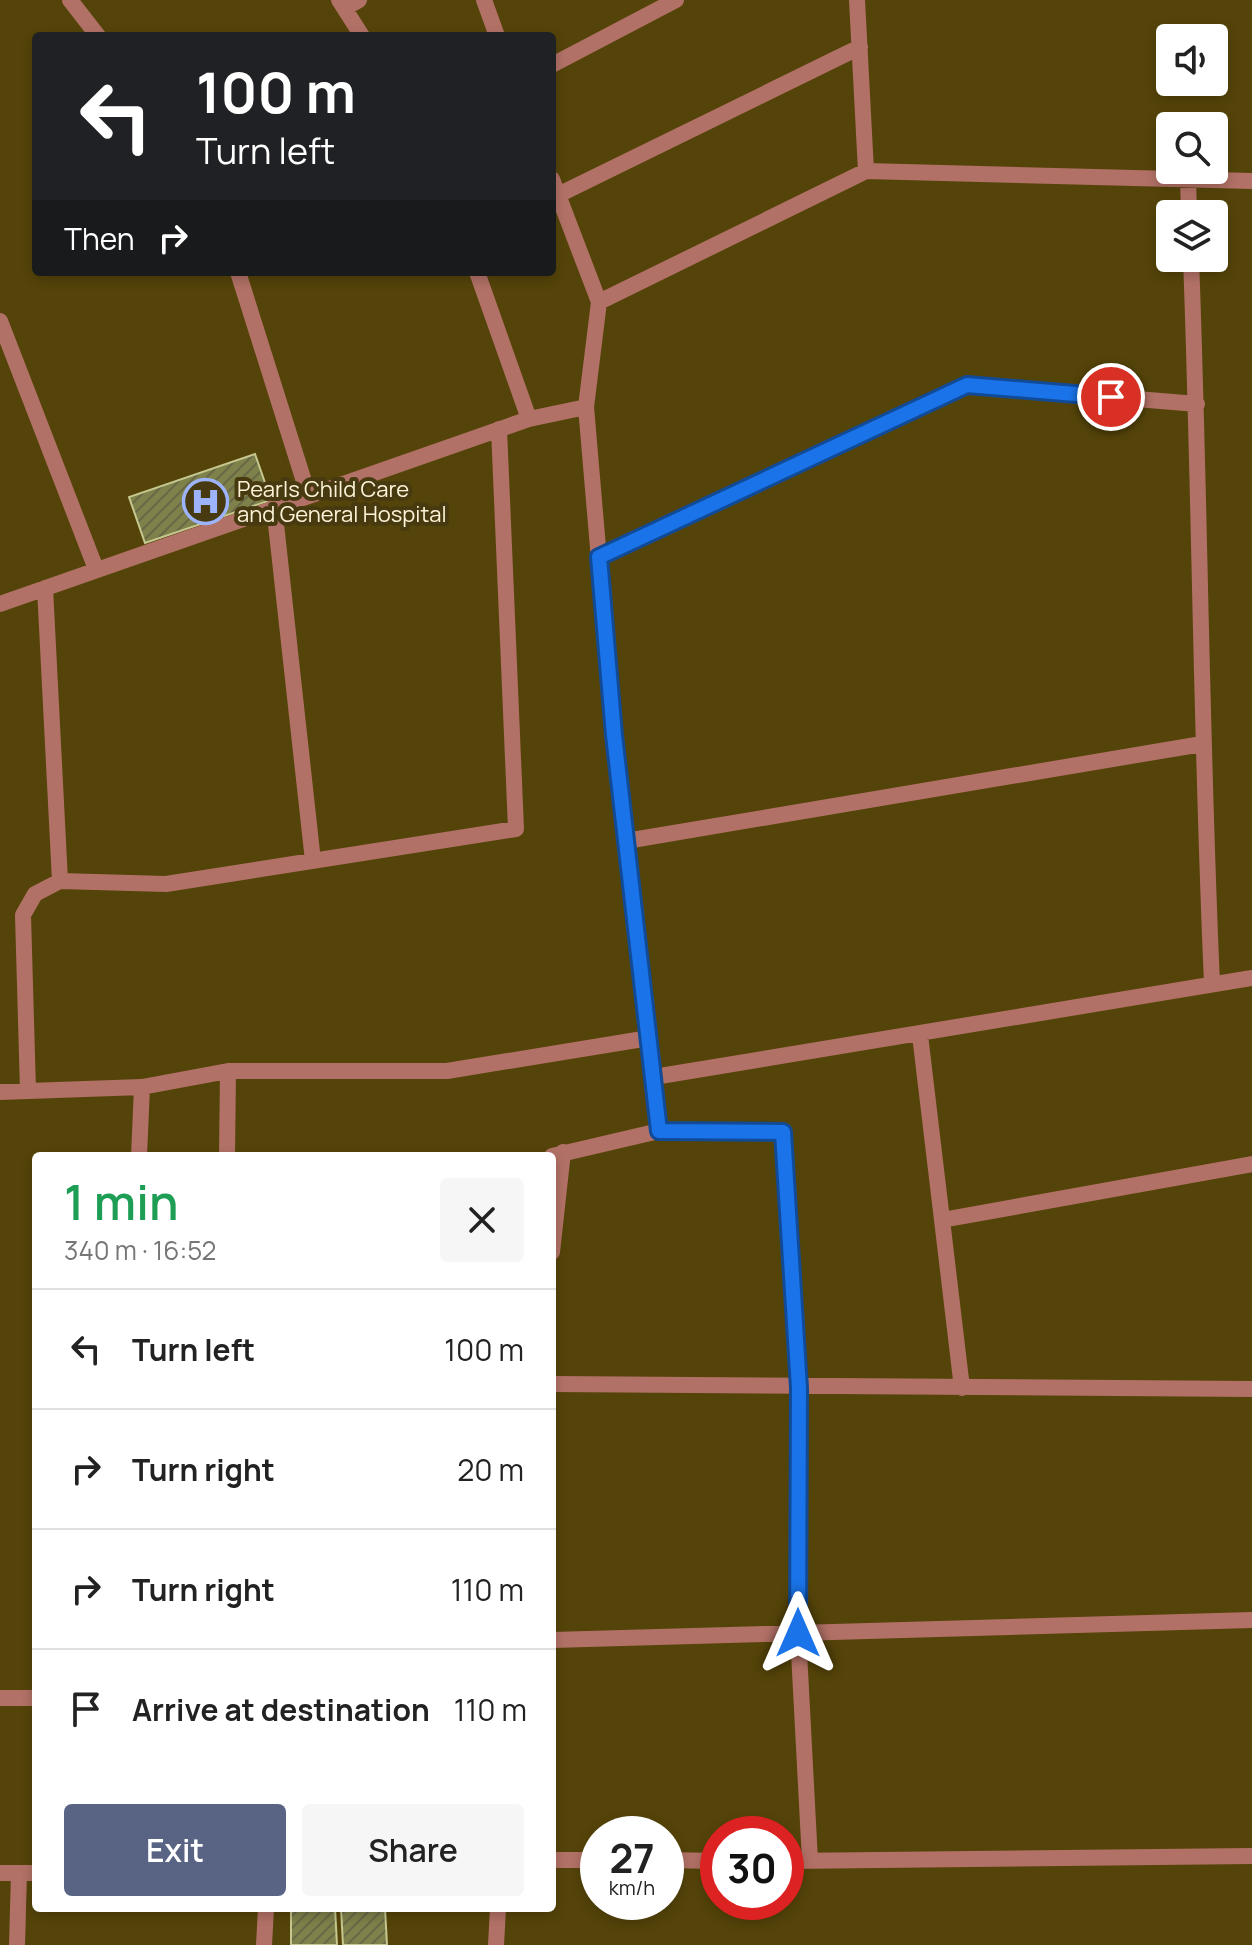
<!DOCTYPE html>
<meta charset="utf-8">
<style>
body{margin:0;font-family:Manrope,sans-serif;background:#f6f6f6;color:#222;height:100vh;display:flex;flex-direction:column;font-size:30px;white-space:nowrap}
*{box-sizing:border-box;margin:0}
p{font-size:26px;color:#767676}
.icon{flex:none;width:44px;height:44px;fill:none;stroke:currentColor;stroke-width:2;stroke-linecap:round;stroke-linejoin:round}
.map{position:relative;flex:1;overflow:hidden}
.details{position:absolute;left:32px;top:1152px;width:524px;height:760px;display:flex;flex-direction:column;background:#fff;border-radius:8px;box-shadow:0 4px 12px #0003}
.details>*{flex:none}
.hud{position:absolute;left:32px;top:32px;width:524px;height:244px;border-radius:8px;box-shadow:0 4px 12px #0003;background:#202124;color:#fff;overflow:hidden}
.buttons{position:absolute;left:1156px;top:24px;display:grid;gap:16px}
.buttons a{display:grid;place-items:center;width:72px;height:72px;border-radius:8px;background:#fff;box-shadow:0 4px 12px #0003;font-size:40px}
.speed{position:absolute;left:580px;top:1816px;display:flex;gap:16px;font-size:40px;font-weight:700;text-align:center}
.speed>*{display:grid;place-content:center;width:104px;height:104px;border-radius:50%;background:#fff;box-shadow:0 4px 12px #0003;line-height:1}
.speed small{font-size:20px;font-weight:400}
.speed .limit{border:12px solid #d22;background:#fff;color:#111}
.pin{position:absolute;display:grid;place-items:center;width:68px;height:68px;color:#fff;margin:-34px;border:4px solid #fff;border-radius:50%;box-shadow:0 2px 8px #0007}
.me{position:absolute;width:88px;margin:-44px;rotate:0deg;stroke-linejoin:round;filter:drop-shadow(0 0 6px #0008)}
.turn{display:flex;align-items:center;gap:28px;height:168px;padding:0 32px;font-size:36px}
.turn .icon{width:104px;height:104px;stroke-width:2.5}
.turn b{display:block;font-size:56px;line-height:68px}
.then{display:flex;align-items:center;height:76px;padding:0 32px;background:#0003;gap:16px;font-size:30px}
.round{display:grid;place-items:center;flex:none;width:84px;height:84px;border-radius:8px;background:#f6f6f6}
.summary{display:flex;align-items:center;justify-content:space-between;height:136px;padding:0 32px}
h1{font-size:48px;font-weight:600;line-height:60px;color:#1e9e55}
.button{display:flex;gap:16px;margin-top:auto;padding:16px 32px}
.button a{flex:1;height:92px;border-radius:8px;background:#596485;color:#fff;font-size:32px;font-weight:600;line-height:92px;text-align:center}
.button a+a{background:#f6f6f6;color:#222}
ul{padding:0;list-style:none}
li{display:flex;align-items:center;gap:24px;height:120px;padding:0 32px;border-top:2px solid #e0e0e0}
li div{flex:1}
li b{display:block;font-size:30px}
li em{font-style:normal}
.map>svg:first-child{display:block}
.building{fill:url(#building-hatch);stroke:#c6c88f;stroke-width:2}
.lines{fill:none;stroke-linecap:round;stroke-linejoin:round}
.street{stroke:#b27166;stroke-width:16}
.route-casing{stroke:#114b97;stroke-width:20}
.route{stroke:#1a73e8;stroke-width:14}
.labels{text-anchor:middle;stroke-width:8;stroke-linejoin:round;paint-order:stroke}
.poi-label{font-size:22px;fill:#fdf3d8;stroke:#473a10;text-anchor:start}
</style>
<div class="map">
<svg width="1252" height="1945" viewBox="0 0 1252 1945">
<defs>
<pattern id="building-hatch" width="6" height="6" patternUnits="userSpaceOnUse" patternTransform="scale(2)"><rect width="6" height="6" fill="#7f814a"/><path d="M-1 1l2-2M0 6l6-6M5 7l2-2" fill="none" stroke="#686846"/></pattern>
</defs>
<rect width="100%" height="100%" fill="#554409"/>
<path class="building" d="M255 454 271 500 145 543 129 497Z
M291 1908H335L337 1945H291Z
M341 1908H385L387 1945H343Z"/>
<g class="lines">
<path class="street" d="M70 0 98 36
M339 0 362 36
M484 0 497 36
M857 0 866 171
M345 8 359 0
M552 65 676 0
M1188 178 1189 214
M552 179 599 302 586 407 614 735 659 1131 783 1132 799 1388 798 1633 810 1861
M558 195 860 47
M1191 258C1200 500 1201 741 1212 983
M238 272 308 494
M477 272 529 419 586 407
M599 302 866 171 1252 181
M0 321 96 569
M274 506 313 861
M599 557 967 385 1197 404
M45 588 60 881 166 884 516 829 499 429
M0 604 529 419
M626 841 1202 744
M920 1035 962 1388
M654 1077 1252 978
M28 1091 23 915 35 894 60 881
M0 1092 142 1087 228 1071
M139 1156 142 1087
M227 1156 228 1071H447L649 1038
M552 1156 659 1131
M942 1220 1252 1164
M552 1252 563 1152
M552 1384 1252 1389
M552 1640 1252 1620
M0 1698H36
M552 1860H598
M666 1860 718 1861
M786 1861 1252 1856
M0 1873H36
M17 1945 19 1873
M264 1945 266 1908
M496 1945 498 1908"/>
</g>
<g class="lines">
<defs>
<path id="route" d="M798 1633 799 1388 783 1132 659 1131 614 735 599 557 967 385 1111 397"/>
</defs>
<use href="#route" class="route-casing"/>
<use href="#route" class="route"/>
</g>
<defs>
<symbol id="hospital-ring" viewBox="-11 -11 22 22"><circle r="9.5" fill="#473a10" stroke="#9db4fd" stroke-width="1.5"/><path d="M-5-5h3v3.5h4V-5h3V5h-3V1.5h-4V5h-3Z" fill="#9db4fd"/></symbol>
</defs>
<g fill-rule="evenodd">
<use href="#hospital-ring" x="180" y="476" width="51" height="51"/>
</g>
<g class="labels">
<g class="poi-label">
<text x="237" y="497">Pearls Child Care<tspan x="237" dy="25">and General Hospital</tspan></text>
</g>
</g>
</svg>
<div class="buttons">
<a><svg class="icon" aria-label="sound" viewBox="0 0 24 24"><path d="M4 9h4l5-4v14l-5-4H4zM17 9q2 3 0 6"/></svg></a>
<a><svg class="icon" aria-label="search" viewBox="0 0 24 24"><circle cx="10" cy="10" r="6"/><path d="M15 15l6 6"/></svg></a>
<a><svg class="icon" aria-label="layers" viewBox="0 0 24 24"><path d="M12 4l9 5-9 5-9-5zM3 14l9 5 9-5"/></svg></a>
</div>
<div class="speed"><div>27<small>km/h</small></div><div class="limit">30</div></div>
<div class="pin" style="left:1111px;top:397px;background:#d93025"><svg class="icon" aria-label="arrive" viewBox="0 0 24 24"><path d="M6 21V4h12l-3 4 3 4H6"/></svg></div>
<svg class="me" style="left:798px;top:1633px" viewBox="-20 -20 40 40"><path d="M0-17L14 15 0 8-14 15z" fill="#1a73e8" stroke="#fff" stroke-width="4"/></svg>
<div class="hud">
<div class="turn"><svg class="icon" aria-label="left" viewBox="0 0 24 24"><path d="M17 20v-9H6M10 6l-5 5 5 5"/></svg><div><b>100 m</b>Turn left</div></div>
<div class="then">Then<svg class="icon" aria-label="right" viewBox="0 0 24 24"><path d="M7 20v-9h11M14 6l5 5-5 5"/></svg></div>
</div>
<section class="details">
<div class="summary"><div><h1>1 min</h1><p>340 m · 16:52</p></div><a class="round"><svg class="icon" aria-label="close" viewBox="0 0 24 24"><path d="M6 6l12 12M18 6L6 18"/></svg></a></div>
<ul>
<li><svg class="icon" aria-label="left" viewBox="0 0 24 24"><path d="M17 20v-9H6M10 6l-5 5 5 5"/></svg><div><b>Turn left</b></div><em>100 m</em></li>
<li><svg class="icon" aria-label="right" viewBox="0 0 24 24"><path d="M7 20v-9h11M14 6l5 5-5 5"/></svg><div><b>Turn right</b></div><em>20 m</em></li>
<li><svg class="icon" aria-label="right" viewBox="0 0 24 24"><path d="M7 20v-9h11M14 6l5 5-5 5"/></svg><div><b>Turn right</b></div><em>110 m</em></li>
<li><svg class="icon" aria-label="arrive" viewBox="0 0 24 24"><path d="M6 21V4h12l-3 4 3 4H6"/></svg><div><b>Arrive at destination</b></div><em>110 m</em></li>
</ul>
<div class="button"><a>Exit</a><a>Share</a></div>
</section>
</div>
